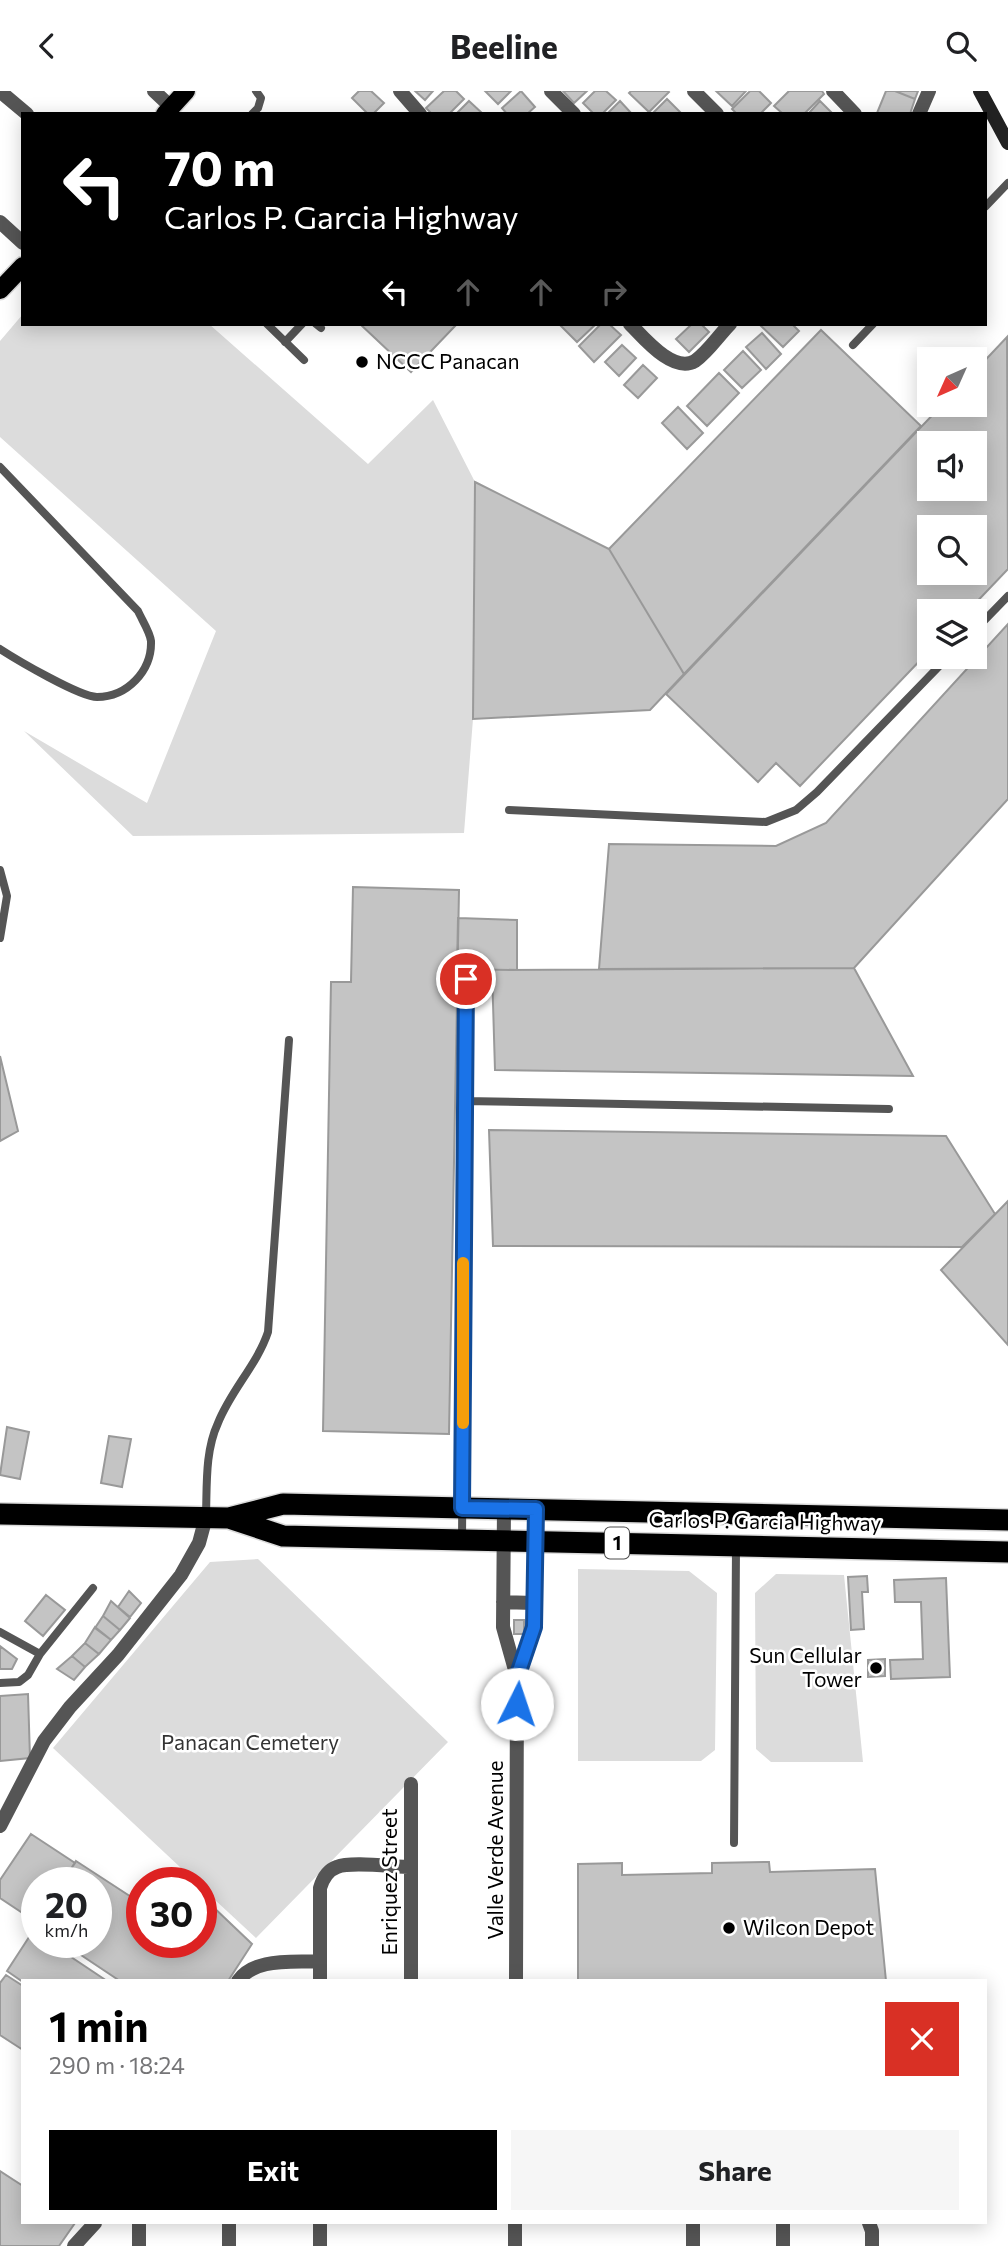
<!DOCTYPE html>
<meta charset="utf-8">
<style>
body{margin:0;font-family:Commissioner,sans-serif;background:#f6f6f6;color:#202124;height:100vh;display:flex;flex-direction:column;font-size:26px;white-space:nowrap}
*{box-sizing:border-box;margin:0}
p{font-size:23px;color:#757577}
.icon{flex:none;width:38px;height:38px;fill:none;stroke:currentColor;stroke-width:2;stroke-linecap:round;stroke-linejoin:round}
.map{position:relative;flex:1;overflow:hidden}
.details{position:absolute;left:21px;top:1888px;width:966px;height:245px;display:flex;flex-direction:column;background:#fff;border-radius:0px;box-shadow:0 4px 18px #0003}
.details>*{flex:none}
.banner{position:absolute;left:21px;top:21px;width:966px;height:214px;border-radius:0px;box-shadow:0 4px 18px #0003;background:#000;color:#fff;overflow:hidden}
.needle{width:46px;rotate:225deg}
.controls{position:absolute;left:917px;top:256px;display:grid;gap:14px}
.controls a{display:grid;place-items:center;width:70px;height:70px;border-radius:0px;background:#fff;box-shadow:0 4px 18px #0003;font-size:35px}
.speed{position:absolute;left:21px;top:1776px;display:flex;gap:14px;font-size:35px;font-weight:700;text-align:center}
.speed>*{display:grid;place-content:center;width:91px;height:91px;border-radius:50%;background:#fff;box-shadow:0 4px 18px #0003;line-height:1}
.speed small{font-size:18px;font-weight:400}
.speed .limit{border:10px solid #d22;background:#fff;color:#111}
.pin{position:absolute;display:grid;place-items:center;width:60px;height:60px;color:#fff;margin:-30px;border:4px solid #fff;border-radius:50%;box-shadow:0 2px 7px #0007}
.me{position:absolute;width:77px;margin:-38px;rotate:4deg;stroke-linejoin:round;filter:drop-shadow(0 0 5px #0008)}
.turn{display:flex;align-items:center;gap:24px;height:147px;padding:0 28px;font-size:32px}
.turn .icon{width:91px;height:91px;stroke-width:2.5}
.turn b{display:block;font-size:49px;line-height:60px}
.lanes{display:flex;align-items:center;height:66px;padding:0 28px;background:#0003;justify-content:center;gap:35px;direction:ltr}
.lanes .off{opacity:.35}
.round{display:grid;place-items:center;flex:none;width:74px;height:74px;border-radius:0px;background:#f6f6f6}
.headline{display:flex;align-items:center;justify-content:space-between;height:119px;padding:0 28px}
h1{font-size:42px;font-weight:700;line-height:52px;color:#000}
.button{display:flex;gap:14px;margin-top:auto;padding:14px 28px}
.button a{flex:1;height:80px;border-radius:0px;background:#000;color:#fff;font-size:28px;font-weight:700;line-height:80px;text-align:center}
.button a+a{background:#f6f6f6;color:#202124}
header{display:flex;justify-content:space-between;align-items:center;height:91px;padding:0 28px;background:#fff;font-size:32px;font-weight:700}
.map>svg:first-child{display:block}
.green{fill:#dcdcdc}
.building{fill:#c4c4c4;stroke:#999;stroke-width:2;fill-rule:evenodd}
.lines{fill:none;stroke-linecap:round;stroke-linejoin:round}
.primary-casing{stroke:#dbdbdb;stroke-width:21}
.highway-casing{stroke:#dbdbdb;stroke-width:24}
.lane{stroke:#555;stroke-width:8}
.street{stroke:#555;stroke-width:14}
.secondary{stroke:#222;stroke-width:14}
.primary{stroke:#000;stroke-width:18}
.highway{stroke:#000;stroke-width:21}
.route-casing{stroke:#114b97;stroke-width:18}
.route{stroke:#1a73e8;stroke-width:12}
.slow{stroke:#f59e0b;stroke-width:12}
.poi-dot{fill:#000;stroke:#fff;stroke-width:2.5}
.labels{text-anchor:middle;stroke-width:5;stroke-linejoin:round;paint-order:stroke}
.shield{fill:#fff;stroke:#4c4c4c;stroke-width:2}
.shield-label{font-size:19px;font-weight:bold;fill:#000}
.poi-label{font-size:21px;fill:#000;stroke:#fff;text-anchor:start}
.street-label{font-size:21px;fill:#000;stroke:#fff}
.park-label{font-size:21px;fill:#333;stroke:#fff}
</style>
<header><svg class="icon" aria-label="back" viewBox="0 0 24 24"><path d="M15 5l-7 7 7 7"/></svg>Beeline<svg class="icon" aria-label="search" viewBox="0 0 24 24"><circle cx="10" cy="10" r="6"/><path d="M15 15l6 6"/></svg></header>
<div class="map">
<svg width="1008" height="2155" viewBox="0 0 1008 2155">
<rect width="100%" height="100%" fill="#fff"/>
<path class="green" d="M23 223V233H209L368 373 433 309 475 391 473 628 464 742 133 745 24 640 147 712 216 540 0 346V250Z
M258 1468 448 1651 256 1847 201 1796V1792H197L53 1657 210 1471Z
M578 1478 689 1480 717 1502 715 1659 701 1670H578Z
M776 1483 844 1484 863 1671H771L756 1658 755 1502Z"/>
<path class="building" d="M359 0H371L384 12 373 23H368L352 7Z
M415 0H433L425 9Z
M444 0H456L464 8 449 23H432L426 17Z
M485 0H511L498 13Z
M521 0 535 16 527 23H507L502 17Z
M563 0H587L574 12Z
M595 0H606L616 9 602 23H594L583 12Z
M631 0H668L669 1 649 21 629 2Z
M716 0H746L732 15Z
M750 0H759L771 12 760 23H737L732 18Z
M789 0H822L824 3 804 23H783L774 15Z
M886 0H895L915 8 910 23 877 22Z
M895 0H918L915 8Z
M667 8 682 23H652Z
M469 10 483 23H456Z
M620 10 632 23H607Z
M820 10 833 23H808Z
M360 233H457L411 281Z
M559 233H596L577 251Z
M601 233H609L621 244 594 271 579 255Z
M692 233H701L709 241 689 261 676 248Z
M759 233H792L799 240 783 256Z
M821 239 921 335 684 583 609 458Z
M762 242 781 263 766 278 746 256Z
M1007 246 1008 478 968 520H929V560L800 695 776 672 758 691 666 603 943 313H975V280ZM929 352H975V397H929ZM929 436H975V481H929Z
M622 254 636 267 619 285 605 271Z
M743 260 761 279 742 297 724 279Z
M643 274 657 287 638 307 624 294Z
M719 282 739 302 707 335 687 315Z
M678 316 703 342 687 358 662 332Z
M475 391 609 458 684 583 650 619 473 628Z
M1008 533V708L854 877 599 878 609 753 776 755 826 732Z
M353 796 459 799 449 1343 323 1340 331 891H351Z
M458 827 517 829V879L457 878Z
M854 877 913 985 495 979 492 879Z
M0 965 18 1040 0 1050Z
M489 1039 946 1045 995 1123 962 1156 493 1155Z
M1008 1110V1254L941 1179Z
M7 1336 29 1341 20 1388 0 1384Z
M109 1345 131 1348 122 1396 101 1392Z
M867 1485 868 1501H862L864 1538 851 1539 848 1486Z
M946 1487 950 1586 891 1588 890 1569 923 1568 921 1511H895L894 1489Z
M129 1500 141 1512 130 1526 118 1516Z
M46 1504 65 1519 43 1545 25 1530Z
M111 1510 130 1527 120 1539 103 1525Z
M103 1525 120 1539 111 1549 95 1537Z
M514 1529H524V1543H514Z
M95 1536 111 1549 99 1563 85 1552Z
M85 1552 99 1563 85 1576 72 1565Z
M0 1555 17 1568 12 1578H0Z
M72 1565 85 1576 74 1589 57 1578Z
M885 1568V1585L868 1586V1569Z
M28 1603 30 1667 0 1670V1605Z
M31 1743 75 1772 61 1792H37L36 1831 0 1807V1789Z
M76 1770 142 1813V1852H201V1821L208 1811 252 1853 228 1890H120L63 1852H96V1792H62Z
M769 1771 770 1781 875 1778 886 1890H578V1773L622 1772V1784L712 1782V1772Z
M33 1840 37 1842V1852H50L107 1890 23 1891 7 1880Z
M6 1884 23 1895V1959L0 1944V1892Z
M0 2080 23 2095V2132H75L59 2155H0Z"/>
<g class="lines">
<defs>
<path id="primary" d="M165 23 186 0
M0 199 23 175"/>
<path id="highway" d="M0 1423 229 1427 283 1413 1008 1429
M229 1427 283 1445 1008 1461"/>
</defs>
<use href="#primary" class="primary-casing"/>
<use href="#highway" class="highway-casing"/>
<path class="lane" d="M252 23 258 17 261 7 256 0
M985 116 1008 92
M267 233 304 269
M316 233 321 237
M285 251 302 233
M853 254 873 233
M0 376 138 520C142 529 150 541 151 550 152 580 127 606 97 606 80 606 17 569 0 558
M975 539 1008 505
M509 719 766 731 796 719 817 701 949 565
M0 779 7 805 0 847
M464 1010 889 1018
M206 1424C207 1394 205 1360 218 1332 231 1299 257 1274 268 1241L289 949
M462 1449 466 888
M0 1541 40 1563
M0 1592 19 1591 28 1584 40 1563 93 1497
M734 1752 736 1457"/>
<path class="street" d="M154 0 171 16
M400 0 420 23
M551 0 574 23
M694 0 717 23
M833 0 855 23
M2 2 27 23
M919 23 929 0
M0 131 23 152
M630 233C643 246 673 283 695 270 708 261 719 244 730 233
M504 1417 503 1536 517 1586 516 1890
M503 1511 534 1512
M517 1586 534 1536 536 1418
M0 1735 44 1650 70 1616 118 1564 181 1484 199 1452 206 1426
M238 1890C255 1866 293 1872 320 1870
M320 1890V1797C323 1787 328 1779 337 1776 351 1770 394 1776 411 1776
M411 1890V1693
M869 2132 872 2140V2155
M74 2155 95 2132
M139 2155V2132
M229 2155V2132
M320 2155V2132
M515 2155V2132
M693 2155V2132
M783 2155V2132"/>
<path class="secondary" d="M980 0 1008 52"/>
<use href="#primary" class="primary"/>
<use href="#highway" class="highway"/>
</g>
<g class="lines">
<defs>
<path id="route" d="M466 888 462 1417 536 1418 534 1536 517 1586V1613"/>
</defs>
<use href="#route" class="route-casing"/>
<use href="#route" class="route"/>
<path class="slow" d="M463 1332V1172"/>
</g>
<g class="poi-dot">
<circle cx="362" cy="271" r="7"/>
<circle cx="876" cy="1577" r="7"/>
<circle cx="729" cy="1837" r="7"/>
</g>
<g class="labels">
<rect class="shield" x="605" y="1436.5" width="24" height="31" rx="5"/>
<g class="shield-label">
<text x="617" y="1459">1</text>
</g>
<g class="poi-label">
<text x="376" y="278">NCCC Panacan</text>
<text x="862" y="1572" text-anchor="end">Sun Cellular<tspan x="862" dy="24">Tower</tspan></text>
<text x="743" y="1844">Wilcon Depot</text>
</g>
<g class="street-label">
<text transform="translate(765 1431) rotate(1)" y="7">Carlos P. Garcia Highway</text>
<text transform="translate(496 1759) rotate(-90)" y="7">Valle Verde Avenue</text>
<text transform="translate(390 1791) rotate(-90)" y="7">Enriquez Street</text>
</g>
<g class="park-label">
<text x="250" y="1659">Panacan Cemetery</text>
</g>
</g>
</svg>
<div class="controls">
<a><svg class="needle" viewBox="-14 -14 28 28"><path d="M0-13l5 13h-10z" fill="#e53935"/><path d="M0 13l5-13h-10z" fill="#757577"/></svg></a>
<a><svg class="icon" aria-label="sound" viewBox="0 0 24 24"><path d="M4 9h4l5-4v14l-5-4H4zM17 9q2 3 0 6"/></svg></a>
<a><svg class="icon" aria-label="search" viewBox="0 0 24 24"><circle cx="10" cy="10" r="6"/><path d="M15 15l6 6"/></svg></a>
<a><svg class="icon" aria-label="layers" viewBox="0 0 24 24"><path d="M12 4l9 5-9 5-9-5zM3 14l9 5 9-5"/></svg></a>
</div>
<div class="speed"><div>20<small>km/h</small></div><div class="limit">30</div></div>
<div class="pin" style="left:466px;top:888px;background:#d93025"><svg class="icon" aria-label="arrive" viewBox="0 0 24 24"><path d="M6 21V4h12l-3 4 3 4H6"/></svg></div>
<svg class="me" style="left:517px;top:1613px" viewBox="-20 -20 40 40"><circle r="19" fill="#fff"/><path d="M0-13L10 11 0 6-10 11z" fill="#1a73e8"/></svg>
<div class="banner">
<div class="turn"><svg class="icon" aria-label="left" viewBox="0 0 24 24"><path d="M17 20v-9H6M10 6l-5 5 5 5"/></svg><div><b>70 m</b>Carlos P. Garcia Highway</div></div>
<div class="lanes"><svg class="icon" aria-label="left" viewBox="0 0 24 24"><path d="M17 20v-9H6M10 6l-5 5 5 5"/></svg><svg class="icon off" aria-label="ahead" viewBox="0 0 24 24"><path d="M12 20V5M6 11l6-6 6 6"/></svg><svg class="icon off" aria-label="ahead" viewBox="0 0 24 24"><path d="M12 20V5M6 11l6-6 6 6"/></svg><svg class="icon off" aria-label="right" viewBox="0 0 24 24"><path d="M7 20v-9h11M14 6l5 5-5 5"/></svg></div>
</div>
<section class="details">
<div class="headline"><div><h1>1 min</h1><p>290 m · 18:24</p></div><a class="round" style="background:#d93025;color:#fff"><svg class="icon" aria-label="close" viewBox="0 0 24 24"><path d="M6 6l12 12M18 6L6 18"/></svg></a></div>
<div class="button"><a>Exit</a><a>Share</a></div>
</section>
</div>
